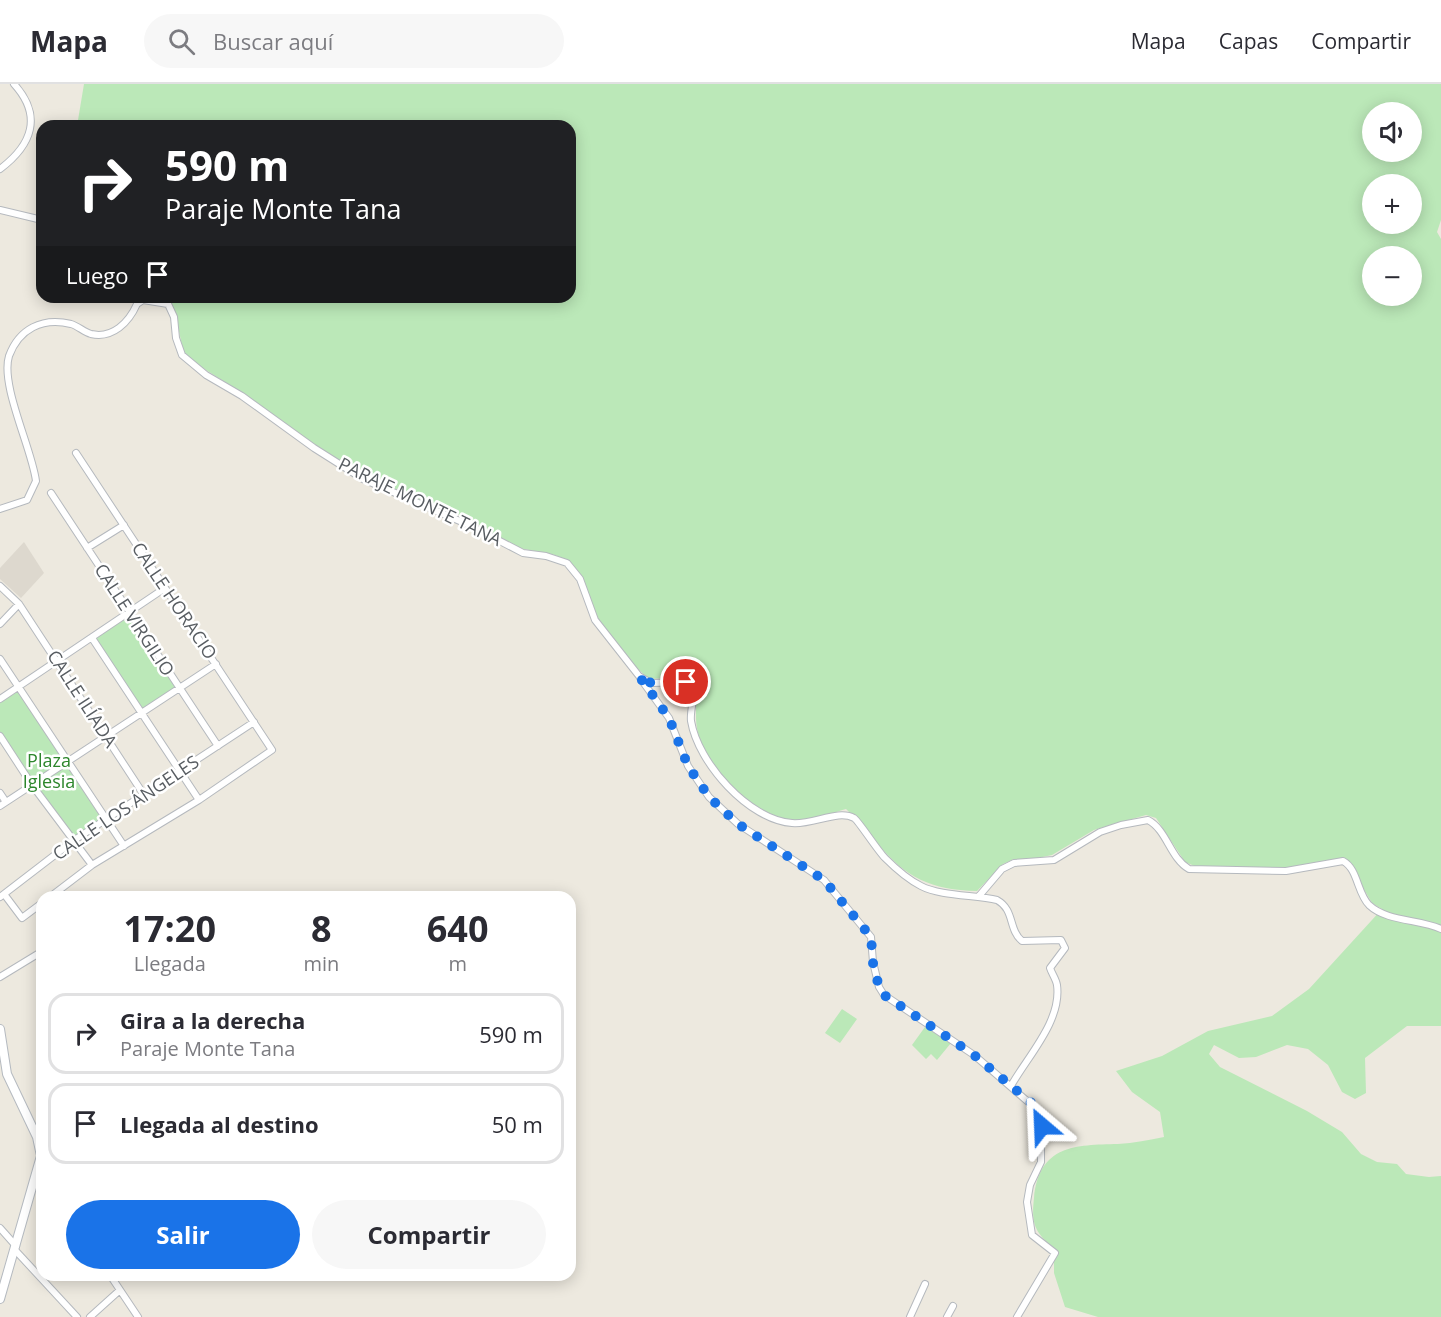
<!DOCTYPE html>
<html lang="es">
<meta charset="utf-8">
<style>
body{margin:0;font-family:"Open Sans",sans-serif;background:#f7f7f7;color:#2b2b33;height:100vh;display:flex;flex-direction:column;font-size:22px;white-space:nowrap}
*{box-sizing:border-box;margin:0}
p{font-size:20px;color:#7c7c81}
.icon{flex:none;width:33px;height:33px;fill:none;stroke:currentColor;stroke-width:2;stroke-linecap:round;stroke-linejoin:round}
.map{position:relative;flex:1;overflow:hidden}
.side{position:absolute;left:36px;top:807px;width:540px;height:390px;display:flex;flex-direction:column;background:#fff;border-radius:18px;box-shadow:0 3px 15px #0003}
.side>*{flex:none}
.guide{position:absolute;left:36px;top:36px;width:540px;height:183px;border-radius:18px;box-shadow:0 3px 15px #0003;background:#202124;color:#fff;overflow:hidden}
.tools{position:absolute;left:1362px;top:18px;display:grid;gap:12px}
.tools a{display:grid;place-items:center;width:60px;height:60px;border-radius:50%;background:#fff;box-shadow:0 3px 15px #0003;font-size:30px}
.pin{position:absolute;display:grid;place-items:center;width:51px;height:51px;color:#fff;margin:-26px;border:3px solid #fff;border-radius:50%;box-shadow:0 2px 6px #0007}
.me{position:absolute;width:66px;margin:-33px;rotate:334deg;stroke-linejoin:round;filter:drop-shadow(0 0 4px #0008)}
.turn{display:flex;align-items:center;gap:21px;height:126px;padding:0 30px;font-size:27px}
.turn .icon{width:78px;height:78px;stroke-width:2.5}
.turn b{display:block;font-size:42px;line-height:51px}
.then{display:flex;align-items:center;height:57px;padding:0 30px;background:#0003;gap:12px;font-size:22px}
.eta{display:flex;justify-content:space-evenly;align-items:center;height:102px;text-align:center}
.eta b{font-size:36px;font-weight:700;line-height:42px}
.action{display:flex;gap:12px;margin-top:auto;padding:12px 30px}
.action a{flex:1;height:69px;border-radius:36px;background:#1a73e8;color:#fff;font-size:24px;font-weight:700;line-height:69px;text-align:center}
.action a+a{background:#f7f7f7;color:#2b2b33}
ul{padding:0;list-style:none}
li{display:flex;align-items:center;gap:18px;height:81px;margin:0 12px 9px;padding:0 18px;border:3px solid #e1e1e2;border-radius:18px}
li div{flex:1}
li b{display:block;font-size:22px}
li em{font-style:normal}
header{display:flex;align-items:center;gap:36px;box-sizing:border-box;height:84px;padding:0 30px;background:#fff;border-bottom:2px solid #e1e1e2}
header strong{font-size:28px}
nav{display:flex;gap:33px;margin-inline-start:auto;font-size:21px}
.search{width:420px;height:54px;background:#f7f7f7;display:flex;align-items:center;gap:15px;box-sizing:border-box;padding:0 21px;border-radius:33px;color:#7c7c81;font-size:22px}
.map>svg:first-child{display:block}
.education{fill:#ddd8ce}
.green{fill:#bbe8b8;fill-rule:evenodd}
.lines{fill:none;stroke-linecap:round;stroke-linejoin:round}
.street-casing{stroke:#b5b9be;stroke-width:8}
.secondary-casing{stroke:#b5bac0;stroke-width:10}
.street{stroke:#fff;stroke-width:6}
.secondary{stroke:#fff;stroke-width:8}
.route{stroke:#1a73e8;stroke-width:10;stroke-dasharray:0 18}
.labels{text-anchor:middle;stroke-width:5;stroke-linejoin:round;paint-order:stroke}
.street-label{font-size:18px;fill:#585d62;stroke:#fff}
.park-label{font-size:18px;fill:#2d862c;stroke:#fff}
</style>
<header>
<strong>Mapa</strong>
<div class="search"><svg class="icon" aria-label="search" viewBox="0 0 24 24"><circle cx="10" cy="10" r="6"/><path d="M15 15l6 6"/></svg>Buscar aquí</div>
<nav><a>Mapa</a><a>Capas</a><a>Compartir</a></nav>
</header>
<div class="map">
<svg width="1441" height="1233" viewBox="0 0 1441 1233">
<rect width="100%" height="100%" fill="#ede9df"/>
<path class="education" d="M24 458 44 489 21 514 0 495V484Z"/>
<path class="green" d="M84 0H1441V136L1437 148 1441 155V942H1407L1365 974 1366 1009 1355 1015 1342 1008 1328 981 1308 965 1287 961 1256 973 1239 974 1214 961 1209 970 1220 983 1307 1027 1342 1048 1361 1070 1377 1078 1397 1080 1406 1090 1429 1093 1441 1092V1233H1098L1065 1223 1054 1189V1165C1035 1148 1031 1141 1034 1114 1039 1061 1075 1061 1118 1060 1134 1059 1149 1056 1164 1053L1160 1028 1132 1008 1116 987 1162 972 1208 947 1272 932 1309 905 1382 825 1372 819 1348 778 1293 783H1197L1185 778 1156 734 1146 731 1094 746 1052 771 1033 775H1014L1003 780 977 807C931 806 906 794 877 759 866 747 858 736 846 725 834 728 822 735 811 737 766 744 708 690 698 649 692 625 703 614 685 593L649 595 638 585 600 540 582 494 563 475 555 471 519 464 471 436 366 393 327 371 242 309 192 277 183 267 175 227 164 215 158 213H570V42H77ZM1372 28H1412V68H1372ZM1372 100H1412V140H1372ZM1372 172H1412V212H1372Z
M130 528 180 604 141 630 92 554Z
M19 603 106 736 73 757 0 652V615Z
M842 925 857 935 840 959 825 949Z
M925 943 951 959 937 976 931 970 926 975 912 961Z"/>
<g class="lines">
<defs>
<path id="street" d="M0 85C32 61 43 32 14 0
M0 126 42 136
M137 220 143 216 168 220 174 233 176 254 182 271 206 291 242 312 314 364 363 395 469 441 523 469 546 472 567 479 580 495 595 536 639 592 651 599 686 598 694 610C693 618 690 629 691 637 698 679 749 736 792 739 813 741 838 725 854 734 858 736 877 766 885 774 895 784 907 795 921 802 940 812 975 811 997 816 1015 826 1008 845 1022 857L1061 856 1065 864 1050 884C1052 890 1056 895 1057 901 1062 937 1027 973 1011 1002
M51 409 218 662
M0 425 27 416 36 397C32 365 0 301 9 272 19 245 42 233 71 240 78 242 84 248 91 250 113 255 129 238 137 220
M87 464 124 441
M0 502 19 520 144 711
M0 540 19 520
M92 554 199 716
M0 575 124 762
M640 594 669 634 688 682 709 713 738 740 824 796 871 853 873 878 879 903 884 911 974 971 1041 1029V1078L1030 1101 1027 1118 1032 1151 1055 1169 1017 1233
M0 615 165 504
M0 652 32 701 92 781
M0 709 6 718
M0 722 216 580
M4 810 22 834 42 819
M979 812 1002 785 1014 779 1054 776 1100 748 1121 741 1148 736C1167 746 1170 774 1189 785L1286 787 1343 777C1358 785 1357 809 1369 821 1387 838 1420 835 1441 845
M0 813 73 757 254 638
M50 813 92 781 199 716 272 666 76 369
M0 893 41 868
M0 1144 16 1162
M15 1166 77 1233
M110 1191 138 1233
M90 1233 120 1206
M910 1233 925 1200
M947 1233 953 1222"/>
<path id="secondary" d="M0 945 7 990 37 1053 41 1072 0 1215"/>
</defs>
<use href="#street" class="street-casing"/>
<use href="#secondary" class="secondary-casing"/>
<use href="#street" class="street"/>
<use href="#secondary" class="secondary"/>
</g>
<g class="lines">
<path class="route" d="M686 598 651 599 639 592 669 634 688 682 709 713 738 740 824 796 871 853 873 879 879 903 884 911 974 971 1035 1022 1041 1029 1042 1042"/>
</g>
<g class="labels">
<g class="street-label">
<text transform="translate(420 418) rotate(26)" y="6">PARAJE MONTE TANA</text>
<text transform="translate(174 517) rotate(56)" y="6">CALLE HORACIO</text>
<text transform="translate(134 536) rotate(57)" y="6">CALLE VIRGILIO</text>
<text transform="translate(82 615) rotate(57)" y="6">CALLE ILÍADA</text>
<text transform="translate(126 724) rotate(-34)" y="6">CALLE LOS ÁNGELES</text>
</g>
<g class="park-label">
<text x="49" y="683">Plaza<tspan x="49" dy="21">Iglesia</tspan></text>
</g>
</g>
</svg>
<div class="tools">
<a><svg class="icon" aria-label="sound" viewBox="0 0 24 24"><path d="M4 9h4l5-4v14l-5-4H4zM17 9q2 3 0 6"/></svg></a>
<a>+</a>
<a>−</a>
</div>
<div class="pin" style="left:686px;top:598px;background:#d93025"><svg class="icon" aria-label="arrive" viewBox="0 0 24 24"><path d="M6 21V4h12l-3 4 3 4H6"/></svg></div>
<svg class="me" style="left:1042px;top:1042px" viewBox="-20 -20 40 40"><path d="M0-17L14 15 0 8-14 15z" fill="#1a73e8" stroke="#fff" stroke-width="4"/></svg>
<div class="guide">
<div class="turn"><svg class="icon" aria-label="right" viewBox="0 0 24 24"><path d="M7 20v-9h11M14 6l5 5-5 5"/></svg><div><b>590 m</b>Paraje Monte Tana</div></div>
<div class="then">Luego<svg class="icon" aria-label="arrive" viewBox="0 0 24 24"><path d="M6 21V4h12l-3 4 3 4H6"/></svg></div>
</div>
<section class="side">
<div class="eta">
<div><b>17:20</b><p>Llegada</p></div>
<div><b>8</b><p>min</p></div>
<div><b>640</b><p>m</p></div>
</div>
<ul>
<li><svg class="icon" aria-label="right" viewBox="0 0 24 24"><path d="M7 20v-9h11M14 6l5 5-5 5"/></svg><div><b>Gira a la derecha</b><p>Paraje Monte Tana</p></div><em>590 m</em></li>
<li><svg class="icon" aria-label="arrive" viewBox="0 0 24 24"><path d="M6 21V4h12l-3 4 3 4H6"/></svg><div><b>Llegada al destino</b></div><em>50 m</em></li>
</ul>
<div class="action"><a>Salir</a><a>Compartir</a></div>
</section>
</div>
